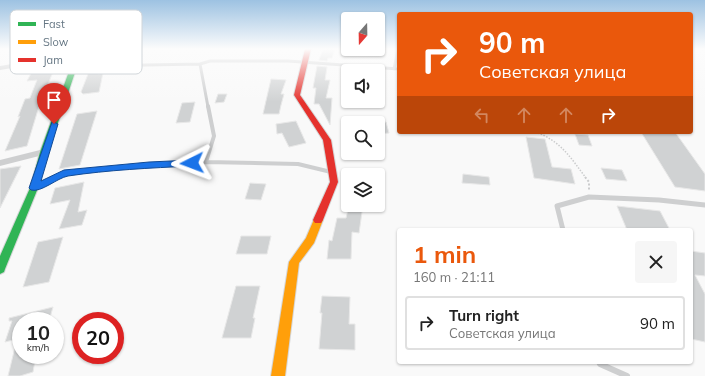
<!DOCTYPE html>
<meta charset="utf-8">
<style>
body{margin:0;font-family:Mulish,sans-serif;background:#f6f6f6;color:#222;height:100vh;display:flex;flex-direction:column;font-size:15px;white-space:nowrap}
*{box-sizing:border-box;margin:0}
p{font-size:13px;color:#767676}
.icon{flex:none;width:22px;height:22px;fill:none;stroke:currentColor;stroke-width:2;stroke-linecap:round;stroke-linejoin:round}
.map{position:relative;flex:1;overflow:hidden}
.panel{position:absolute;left:397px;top:228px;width:296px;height:136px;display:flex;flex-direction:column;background:#fff;border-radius:4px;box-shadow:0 1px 3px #0004}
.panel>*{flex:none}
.banner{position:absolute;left:397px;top:12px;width:296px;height:122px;border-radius:4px;box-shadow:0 1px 3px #0004;background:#ea580c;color:#fff;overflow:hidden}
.needle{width:26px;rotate:200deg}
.buttons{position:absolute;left:341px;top:12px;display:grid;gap:8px}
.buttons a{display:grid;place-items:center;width:44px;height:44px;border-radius:4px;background:#fff;box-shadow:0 1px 3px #0004;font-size:20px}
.speed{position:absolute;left:12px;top:312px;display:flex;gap:8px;font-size:20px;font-weight:700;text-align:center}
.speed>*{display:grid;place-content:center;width:52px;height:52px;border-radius:50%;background:#fff;box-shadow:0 1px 3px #0004;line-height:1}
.speed small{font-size:10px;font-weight:400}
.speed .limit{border:6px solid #d22;background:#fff;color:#111}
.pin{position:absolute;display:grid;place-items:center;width:34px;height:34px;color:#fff;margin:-41px -17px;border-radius:50% 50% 50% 0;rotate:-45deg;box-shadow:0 0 4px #0007}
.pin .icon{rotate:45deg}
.me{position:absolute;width:44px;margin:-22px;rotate:267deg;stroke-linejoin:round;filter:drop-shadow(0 0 3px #0008)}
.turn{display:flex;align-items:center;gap:14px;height:84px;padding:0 16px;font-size:18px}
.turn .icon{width:52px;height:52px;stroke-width:2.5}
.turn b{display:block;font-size:28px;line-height:34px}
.lanes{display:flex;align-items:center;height:38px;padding:0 16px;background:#0003;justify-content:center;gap:20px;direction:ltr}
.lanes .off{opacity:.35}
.round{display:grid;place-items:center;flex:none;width:42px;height:42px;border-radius:4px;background:#f6f6f6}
.headline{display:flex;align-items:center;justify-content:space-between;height:68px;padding:0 16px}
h1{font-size:24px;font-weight:700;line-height:30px;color:#ea580c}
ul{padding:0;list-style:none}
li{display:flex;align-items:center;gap:12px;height:54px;margin:0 8px 6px;padding:0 8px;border:2px solid #e0e0e0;border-radius:4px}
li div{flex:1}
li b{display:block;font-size:15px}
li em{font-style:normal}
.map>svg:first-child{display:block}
.building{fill:#d0d2d3;stroke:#e8e8e8}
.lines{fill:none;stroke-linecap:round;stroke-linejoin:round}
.fast-casing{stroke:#d5d6d7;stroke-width:2}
.slow-casing{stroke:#d5d6d7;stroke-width:2}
.jam-casing{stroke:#d5d6d7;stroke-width:2}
.path-far1{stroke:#cbcccd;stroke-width:1.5;stroke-dasharray:1.5 1.5;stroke-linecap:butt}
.path{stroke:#cbcccd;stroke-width:2;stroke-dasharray:2 2;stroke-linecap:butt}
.lane-far3{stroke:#cecfd0;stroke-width:3}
.lane-far2{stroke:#cecfd0;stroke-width:4}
.lane-far1{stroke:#cecfd0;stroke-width:5}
.lane{stroke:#cecfd0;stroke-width:6}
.street{fill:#cecfd0;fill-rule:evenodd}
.fast{fill:#30b455;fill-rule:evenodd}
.slow{fill:#ff9f0a;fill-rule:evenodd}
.jam{fill:#e5322d;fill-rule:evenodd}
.route{fill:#1a73e8;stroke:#114b97}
.key{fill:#fff;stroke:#d1d6da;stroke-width:1}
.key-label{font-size:11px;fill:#657683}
</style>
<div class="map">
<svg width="705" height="376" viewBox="0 0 705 376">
<rect width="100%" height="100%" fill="#f9f9f9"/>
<path class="building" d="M323 49H335L332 58H328L327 61 319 60Z
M56 65 40 103 27 146 5 151 20 116 18 117 25 99 30 98 37 80 27 81 35 66Z
M317 66 327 67 325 80H330L326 98H332L330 125 319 104H314L316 88H313Z
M90 69H101L98 74 103 73 99 92 83 94 81 92Z
M271 79 286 80 281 94H284L281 105 279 114H263Z
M218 94H227L224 102 215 103Z
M195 102 190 122 176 123 182 103Z
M97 111 80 165 59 169 77 114Z
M296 121 306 143 289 147 282 133 277 134 276 124Z
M386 122 389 133 378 134V123Z
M641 132H675L705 174V191L675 187Z
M575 134 588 135 592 146 579 145Z
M526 137 545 139 552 167 571 169 575 184 534 178Z
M21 166 0 208V169Z
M601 168 622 170 627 181 606 179Z
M463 174 489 177 490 185 462 183Z
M84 182 78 212 87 210 82 225 59 229 70 200 50 204 55 188Z
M250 183 266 184 261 200 245 199Z
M349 205H363L359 233 352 232 351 259H327L329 240 332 241 337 218H346Z
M617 206 660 211 670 230H627Z
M241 236H271L267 254H236Z
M63 237 49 282 23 287 38 242Z
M691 251 705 253V276L695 275 705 294V342L691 339Z
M236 286H260L253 318H255L251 338H222Z
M322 296 350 297 349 324H355V350L319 349 322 313H320Z
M53 307 49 321H21V355H36L33 372 20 376H8L17 339 5 342 12 321H9V318Z"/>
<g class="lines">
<defs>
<path id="fast" d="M77 49H83L48 152 38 188 5 269 4 272 0 274V256L30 188 40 152Z"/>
<path id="slow" d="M318 216 321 217 323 220 314 243 299 263 285 376H271L289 262 306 238 315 217Z"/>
<path id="jam" d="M305 49H311L300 95 331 140 338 182 323 220 321 223H315L313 220 330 182 323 140 294 95Z"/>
</defs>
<use href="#fast" class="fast-casing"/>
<use href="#slow" class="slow-casing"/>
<use href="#jam" class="jam-casing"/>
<path class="path-far1" d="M535 132C560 140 571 158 586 178"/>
<path class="path" d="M585 177 589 182V190"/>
<path class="lane-far3" d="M200 64 208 107
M74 68 91 66 200 64 210 61H288L399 69
M394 69 398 49"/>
<path class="lane-far2" d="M206 162 214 136 208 106
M54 178 64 173 149 165 206 162 298 164 331 172"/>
<path class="lane-far1" d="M36 187 56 177
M563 230 557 206 589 197 659 200 705 205"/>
<path class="lane" d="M599 362 600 364 627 376"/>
<path class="street" d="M75 59 77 60V62L30 65 0 70V66L30 61Z
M44 149 48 152 47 154 0 166V160Z"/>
<use href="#fast" class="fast"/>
<use href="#slow" class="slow"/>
<use href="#jam" class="jam"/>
</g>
<linearGradient id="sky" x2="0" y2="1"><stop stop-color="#9dc2e2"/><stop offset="0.48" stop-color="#fcfcfc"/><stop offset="1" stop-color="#fcfcfc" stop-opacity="0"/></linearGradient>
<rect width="705" height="102" fill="url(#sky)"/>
<path class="route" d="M52 122H54L58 124 41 181 64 170 149 162 192 160 196 163 192 166C150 168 108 170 68 176 57 178 41 193 31 190L29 188Z"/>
<rect x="10" y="10" width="132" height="64" rx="6" class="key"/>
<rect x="18" y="22" width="18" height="4" fill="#30b455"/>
<rect x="18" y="40" width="18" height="4" fill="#ff9f0a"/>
<rect x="18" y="58" width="18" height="4" fill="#e5322d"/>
<g class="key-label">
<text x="43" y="28">Fast</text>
<text x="43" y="46">Slow</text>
<text x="43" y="64">Jam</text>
</g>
</svg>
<div class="buttons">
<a><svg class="needle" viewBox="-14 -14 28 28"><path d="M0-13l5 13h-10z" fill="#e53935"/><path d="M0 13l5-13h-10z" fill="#767676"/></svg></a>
<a><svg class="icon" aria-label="sound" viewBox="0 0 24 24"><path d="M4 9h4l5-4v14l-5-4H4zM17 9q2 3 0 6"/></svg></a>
<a><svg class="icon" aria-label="search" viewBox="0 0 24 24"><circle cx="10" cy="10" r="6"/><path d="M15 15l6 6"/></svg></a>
<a><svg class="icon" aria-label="layers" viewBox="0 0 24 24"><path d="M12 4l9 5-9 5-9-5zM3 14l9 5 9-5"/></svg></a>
</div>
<div class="speed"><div>10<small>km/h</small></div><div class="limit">20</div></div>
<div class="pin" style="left:54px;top:124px;background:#d93025"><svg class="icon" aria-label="arrive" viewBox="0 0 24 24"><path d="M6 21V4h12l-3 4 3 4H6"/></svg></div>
<svg class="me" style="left:192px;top:163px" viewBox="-20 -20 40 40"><path d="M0-17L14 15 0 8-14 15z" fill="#1a73e8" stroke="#fff" stroke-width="4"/></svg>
<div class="banner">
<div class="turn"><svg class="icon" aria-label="right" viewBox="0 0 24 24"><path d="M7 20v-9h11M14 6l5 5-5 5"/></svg><div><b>90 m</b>Советская улица</div></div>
<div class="lanes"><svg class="icon off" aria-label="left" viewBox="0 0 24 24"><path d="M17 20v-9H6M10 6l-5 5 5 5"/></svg><svg class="icon off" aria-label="ahead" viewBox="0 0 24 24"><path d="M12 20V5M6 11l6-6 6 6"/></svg><svg class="icon off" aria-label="ahead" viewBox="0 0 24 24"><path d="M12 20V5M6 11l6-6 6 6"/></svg><svg class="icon" aria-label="right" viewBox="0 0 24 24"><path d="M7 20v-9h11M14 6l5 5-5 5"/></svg></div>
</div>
<section class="panel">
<div class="headline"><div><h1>1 min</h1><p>160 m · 21:11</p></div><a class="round"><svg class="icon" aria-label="close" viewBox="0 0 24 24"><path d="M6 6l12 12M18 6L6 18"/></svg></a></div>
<ul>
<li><svg class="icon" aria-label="right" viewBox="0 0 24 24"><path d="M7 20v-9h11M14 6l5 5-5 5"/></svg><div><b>Turn right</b><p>Советская улица</p></div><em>90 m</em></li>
</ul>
</section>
</div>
